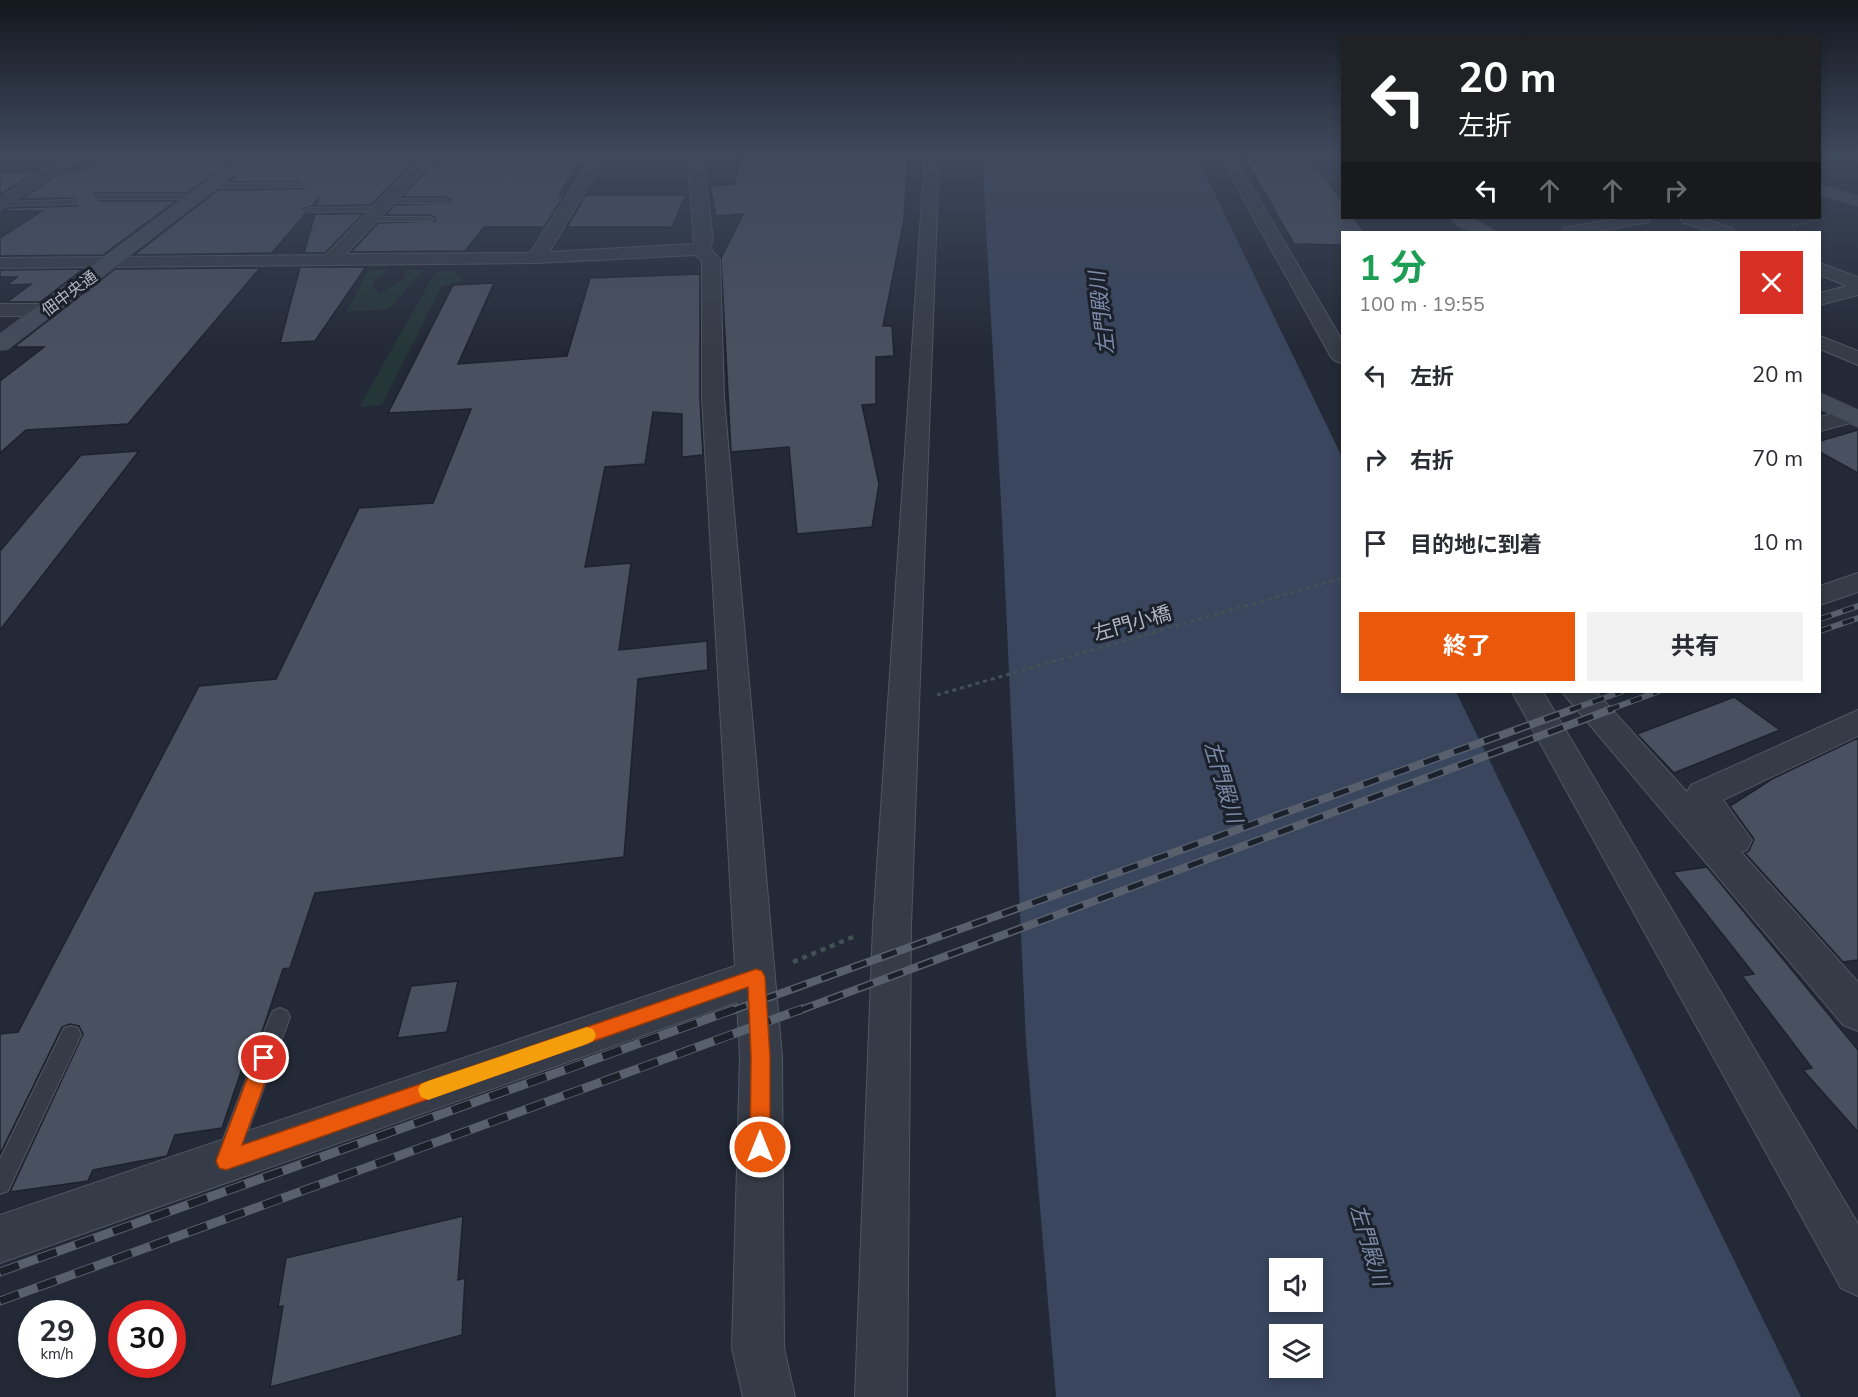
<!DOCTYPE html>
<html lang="ja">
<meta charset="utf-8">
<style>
body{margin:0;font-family:"Nunito Sans","Noto Sans JP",sans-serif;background:#f2f2f3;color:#2b2b33;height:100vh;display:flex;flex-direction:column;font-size:22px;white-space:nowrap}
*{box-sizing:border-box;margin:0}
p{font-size:20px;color:#7c7c81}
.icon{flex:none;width:33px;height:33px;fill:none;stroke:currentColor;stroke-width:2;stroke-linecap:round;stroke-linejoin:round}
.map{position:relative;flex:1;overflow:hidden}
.side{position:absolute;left:1341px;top:231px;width:480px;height:462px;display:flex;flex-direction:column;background:#fff;border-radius:0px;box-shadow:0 3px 9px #0003}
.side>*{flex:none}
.guide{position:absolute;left:1341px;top:36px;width:480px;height:183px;border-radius:0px;box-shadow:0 3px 9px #0003;background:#202124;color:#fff;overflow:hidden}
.tools{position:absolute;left:1269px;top:1258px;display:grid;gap:12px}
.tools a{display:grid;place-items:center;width:54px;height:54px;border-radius:0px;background:#fff;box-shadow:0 3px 9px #0003;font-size:30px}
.speed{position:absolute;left:18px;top:1300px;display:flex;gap:12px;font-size:30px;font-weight:700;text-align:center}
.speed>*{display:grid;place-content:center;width:78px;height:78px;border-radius:50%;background:#fff;box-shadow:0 3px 9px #0003;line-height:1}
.speed small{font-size:15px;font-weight:400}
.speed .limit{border:9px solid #d22;background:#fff;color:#111}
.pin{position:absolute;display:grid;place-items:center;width:51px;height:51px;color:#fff;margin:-26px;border:3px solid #fff;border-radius:50%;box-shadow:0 2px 6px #0007}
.me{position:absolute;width:66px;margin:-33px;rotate:0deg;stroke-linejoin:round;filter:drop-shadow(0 0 4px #0008)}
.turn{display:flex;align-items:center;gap:21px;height:126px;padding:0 18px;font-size:27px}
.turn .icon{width:78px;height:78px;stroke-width:2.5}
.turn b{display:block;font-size:42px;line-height:51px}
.lanes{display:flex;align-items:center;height:57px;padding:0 18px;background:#0003;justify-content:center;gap:30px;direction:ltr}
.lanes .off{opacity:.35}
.round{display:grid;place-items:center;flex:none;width:63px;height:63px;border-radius:0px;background:#f2f2f3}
.head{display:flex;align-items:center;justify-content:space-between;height:102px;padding:0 18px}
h1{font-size:36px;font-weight:700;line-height:45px;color:#1e9e55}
.action{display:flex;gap:12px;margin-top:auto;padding:12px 18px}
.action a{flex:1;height:69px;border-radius:0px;background:#ea580c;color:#fff;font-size:24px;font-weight:700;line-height:69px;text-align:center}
.action a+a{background:#f2f2f3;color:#2b2b33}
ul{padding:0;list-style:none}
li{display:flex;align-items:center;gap:18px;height:84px;padding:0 18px}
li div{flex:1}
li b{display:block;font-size:22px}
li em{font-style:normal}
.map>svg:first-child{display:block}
.green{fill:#253638}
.water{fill:#39465e;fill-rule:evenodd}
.building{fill:#495060;stroke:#1d232d;stroke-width:1.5}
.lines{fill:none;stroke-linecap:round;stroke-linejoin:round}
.lane-casing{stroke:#515661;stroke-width:2}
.street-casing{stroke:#515661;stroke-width:2}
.secondary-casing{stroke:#3f4550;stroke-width:2}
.path-far2{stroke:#425155;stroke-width:2;stroke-dasharray:2 2;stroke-linecap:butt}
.path-far1{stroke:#425155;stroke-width:3;stroke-dasharray:4 4;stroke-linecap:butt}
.path{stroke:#425155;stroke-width:4.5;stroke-dasharray:5 5;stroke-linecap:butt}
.lane{fill:#363c47;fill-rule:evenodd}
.street{fill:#363c47;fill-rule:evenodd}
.secondary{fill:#444b59;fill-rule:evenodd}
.rail-far2-casing{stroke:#585f6d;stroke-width:6}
.rail-far1-casing{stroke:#585f6d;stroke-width:8}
.rail-casing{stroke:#585f6d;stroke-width:9}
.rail-far2{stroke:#1b212b;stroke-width:4;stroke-dasharray:12;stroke-linecap:butt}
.rail-far1{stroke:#1b212b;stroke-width:5;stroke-dasharray:16;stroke-linecap:butt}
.rail{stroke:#1b212b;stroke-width:7;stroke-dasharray:20;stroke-linecap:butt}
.route{fill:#ea580c;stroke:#983908;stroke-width:1.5}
.slow{fill:#f59e0b}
.labels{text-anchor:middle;stroke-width:6;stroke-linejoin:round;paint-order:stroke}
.far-street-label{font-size:16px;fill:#b1b6c3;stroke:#1b212b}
.street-label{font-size:20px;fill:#b1b6c3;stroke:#1b212b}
.water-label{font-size:21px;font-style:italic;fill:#7c8ba9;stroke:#1b212b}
</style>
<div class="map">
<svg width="1858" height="1397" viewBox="0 0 1858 1397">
<rect width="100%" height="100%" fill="#232936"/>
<path class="green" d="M389 269 373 283 374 289 380 294 407 276 404 270H423L389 309 346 312 368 271Z
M453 270 463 281 442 286 382 405 359 407 432 278 437 272Z"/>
<path class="water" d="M982 155H1196L1342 457V692H1456L1801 1397H1056L1026 1042 1002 520ZM1280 1269H1312V1302H1280ZM1280 1335H1312V1368H1280Z"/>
<path class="building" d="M108 155H238L187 193H94L99 201H176L103 255 0 256V238L42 211H3L8 208 77 206 72 198 21 199 63 171H84Z
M262 155H351L344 162 414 161 371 205 317 206 319 197 312 206 303 209 306 213 272 253 134 255 218 190 304 189 299 181 229 182Z
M463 155H585L559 195H565L544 227H484L465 251 351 252 378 223 435 221 436 218 430 215H386L394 205 450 203 451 200 445 197H402L436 161H458Z
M740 155H908L904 220 883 326H892L894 356 876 357V404L862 405 879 484 872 527 797 534 789 447 731 452 721 258 743 214 716 216 710 186 735 184Z
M1243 155H1308L1342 201V218H1354L1365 232H1342V245L1294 244Z
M36 172 0 195V173Z
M586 195H686L672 227H567Z
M315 214H363L325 253H304Z
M300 267H366L315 341 280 343Z
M260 268 128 424 26 430 0 453V381L44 347H14L115 269Z
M83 269 40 302H7L31 284 7 285 17 277H0V270Z
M700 274V398L703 455 682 457V414L653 412 645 464 605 467 585 567 631 563 619 650 707 641 708 670 638 679 624 857 315 893 290 968 283 969 260 1038 252 1039 222 1128 175 1135 167 1156 93 1170 88 1181 10 1192 83 1034 79 1026 70 1024 62 1027 0 1154V1034L18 1032 199 686 276 679 359 508 433 503 471 409 388 413 453 285 494 283 458 364 567 356 590 278Z
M1858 430V473L1820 452V441Z
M139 451 0 630V551L81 455Z
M1734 697 1780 730 1674 773 1637 734Z
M1858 738V960L1843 962 1745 853 1749 851 1754 839 1730 806 1772 779Z
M1707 867 1858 1050V1132L1803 1070 1812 1068 1742 976 1754 974 1673 872Z
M458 981 447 1032 397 1038 411 986Z
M463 1216 458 1280 465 1278 462 1335 270 1387 283 1306 278 1307 286 1258Z"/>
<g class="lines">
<defs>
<path id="lane" d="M299 183 302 187 211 188 207 186 211 184Z
M96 195H197L201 197 197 199H99Z
M385 199H445L449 201 445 203H388Z
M72 200 75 204 0 206 2 202Z
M381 207H384V211L309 212 305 210 309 208Z
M367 217H430L434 219 430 221H367Z
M280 1008 287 1011 290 1017 236 1163 228 1166 220 1163 217 1155 270 1017 273 1011Z
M71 1026 78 1028 81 1035 8 1191 0 1194V1159L64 1028Z"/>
<path id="street" d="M67 155H84L0 210V198Z
M423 155H438L346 254 530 253 593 155H607L549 252 694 244 689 173 692 155H706L705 173 713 240 710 248 720 260 724 398 782 1057 784 1348 795 1397H743L732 1348 740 1057 737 1002 0 1263V1215L735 966 702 398V261L696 255 536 263 0 268V258L326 255Z
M925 155H939L911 926 907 1397H855L873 926Z
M1219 155H1233L1342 340V363L1335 361 1331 357Z
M1619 218H1651L1649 222 1594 232H1561L1564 228Z
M1680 218H1702L1732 228 1735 232H1711L1682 222Z
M1820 263 1858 277V295L1820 305V293L1847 286 1820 275Z
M0 304H46L56 310 46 316H0Z
M1820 336 1858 351V365L1820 349Z
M1851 409 1858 411V421L1820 431V417Z
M1858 573V592L1820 605V586Z
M1512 692H1543L1858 1224V1296L1841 1288Z
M1562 692H1596L1687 792 1691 785 1858 710V736L1723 800 1752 840 1747 850 1741 852 1858 982V1031L1843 1025Z"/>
<path id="secondary" d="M242 155H260L8 349 0 350V334Z
M1820 185 1858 196V206L1820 195Z
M1451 218H1472L1497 232C1483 233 1458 232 1451 218Z
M1820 393 1858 410V427L1820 409Z"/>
</defs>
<use href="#lane" class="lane-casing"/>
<use href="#street" class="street-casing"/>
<use href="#secondary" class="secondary-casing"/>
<path class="path-far2" d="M1792 226 1825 218"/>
<path class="path-far1" d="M937 695 1342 578"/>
<path class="path" d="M793 962 853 937"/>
<use href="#lane" class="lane"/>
<use href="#street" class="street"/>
<use href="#secondary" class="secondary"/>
<defs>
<path id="rail-far2" d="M1820 619 1858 606
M1820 631 1858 618
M1570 710 1621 692
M1608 710 1657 692"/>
<path id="rail-far1" d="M731 1011 1574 709
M798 1011 1612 709"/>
<path id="rail" d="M0 1272 735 1009
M0 1301 802 1009"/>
</defs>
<use href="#rail-far2" class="rail-far2-casing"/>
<use href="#rail-far1" class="rail-far1-casing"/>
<use href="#rail" class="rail-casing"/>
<use href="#rail-far2" class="rail-far2"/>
<use href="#rail-far1" class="rail-far1"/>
<use href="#rail" class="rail"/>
</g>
<linearGradient id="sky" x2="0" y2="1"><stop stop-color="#13171e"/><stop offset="0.44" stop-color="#3f495d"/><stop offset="1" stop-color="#3f495d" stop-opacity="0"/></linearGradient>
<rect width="1858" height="351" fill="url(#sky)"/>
<path class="route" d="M756 969 762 971 765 977 770 1057V1147L767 1154 760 1157 753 1154 750 1147 751 1057 748 987 226 1170 219 1168 216 1161 255 1058 258 1052 264 1049 271 1052 274 1058 242 1145Z"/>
<path class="slow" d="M587 1027 593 1029 596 1035 593 1041 587 1044 428 1100 421 1097 418 1090 421 1084 428 1081Z"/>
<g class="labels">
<g class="far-street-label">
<text transform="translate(69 293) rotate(-37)" y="6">佃中央通</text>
</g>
<g class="street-label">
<text transform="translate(1132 623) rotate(-16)" y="7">左門小橋</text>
</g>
<g class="water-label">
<text transform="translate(1102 313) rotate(-97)" y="7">左門殿川</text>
<text transform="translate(1223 782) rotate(73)" y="7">左門殿川</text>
<text transform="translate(1369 1245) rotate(73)" y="7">左門殿川</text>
</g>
</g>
</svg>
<div class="tools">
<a><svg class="icon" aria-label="sound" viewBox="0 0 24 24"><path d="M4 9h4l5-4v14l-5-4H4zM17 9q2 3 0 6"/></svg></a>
<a><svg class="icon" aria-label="layers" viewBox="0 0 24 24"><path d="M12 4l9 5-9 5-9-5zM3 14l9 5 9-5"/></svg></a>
</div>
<div class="speed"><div>29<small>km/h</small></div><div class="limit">30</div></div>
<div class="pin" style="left:264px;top:1058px;background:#d93025"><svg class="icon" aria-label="arrive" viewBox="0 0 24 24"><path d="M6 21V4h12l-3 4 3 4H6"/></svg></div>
<svg class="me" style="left:760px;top:1147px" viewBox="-20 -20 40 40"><circle r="17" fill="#ea580c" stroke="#fff" stroke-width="3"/><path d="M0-11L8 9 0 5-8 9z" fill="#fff"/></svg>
<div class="guide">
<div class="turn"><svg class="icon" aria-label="left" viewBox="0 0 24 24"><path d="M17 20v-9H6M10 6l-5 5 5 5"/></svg><div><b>20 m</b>左折</div></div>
<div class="lanes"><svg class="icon" aria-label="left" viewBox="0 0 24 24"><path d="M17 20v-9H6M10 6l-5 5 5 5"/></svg><svg class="icon off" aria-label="ahead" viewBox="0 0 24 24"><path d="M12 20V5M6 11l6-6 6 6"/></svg><svg class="icon off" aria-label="ahead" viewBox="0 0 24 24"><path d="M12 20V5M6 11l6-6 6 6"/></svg><svg class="icon off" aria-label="right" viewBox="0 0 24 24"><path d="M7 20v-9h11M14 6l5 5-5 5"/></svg></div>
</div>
<section class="side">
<div class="head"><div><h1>1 分</h1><p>100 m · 19:55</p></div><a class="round" style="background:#d93025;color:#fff"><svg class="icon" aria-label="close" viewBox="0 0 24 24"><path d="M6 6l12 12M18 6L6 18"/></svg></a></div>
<ul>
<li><svg class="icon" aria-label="left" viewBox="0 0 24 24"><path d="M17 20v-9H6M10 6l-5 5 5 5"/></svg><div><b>左折</b></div><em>20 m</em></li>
<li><svg class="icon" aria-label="right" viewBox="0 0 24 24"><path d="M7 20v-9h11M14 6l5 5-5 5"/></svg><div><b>右折</b></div><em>70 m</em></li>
<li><svg class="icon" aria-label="arrive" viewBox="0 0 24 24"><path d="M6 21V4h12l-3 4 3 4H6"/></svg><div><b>目的地に到着</b></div><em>10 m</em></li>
</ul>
<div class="action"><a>終了</a><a>共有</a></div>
</section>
</div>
